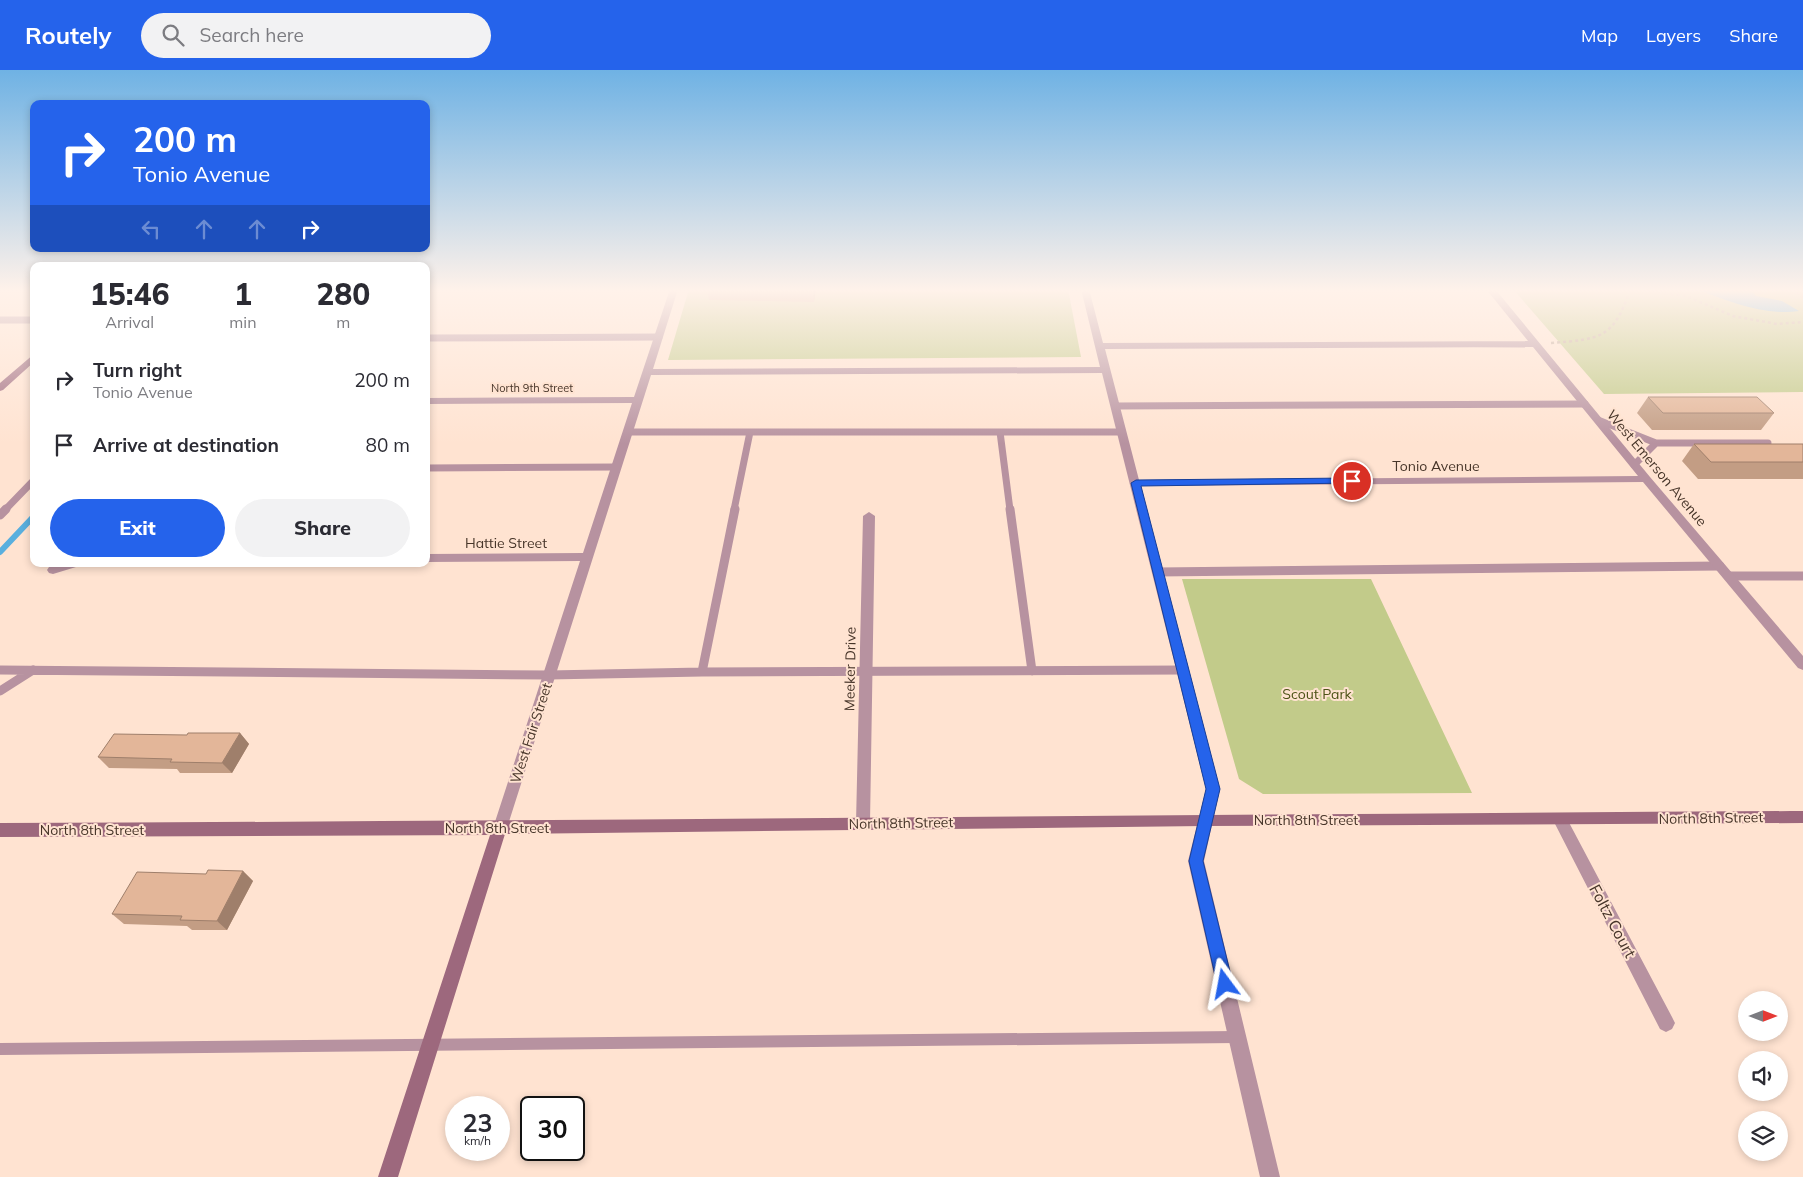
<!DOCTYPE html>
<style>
body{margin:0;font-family:Mulish,sans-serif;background:#f2f2f3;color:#2b2b33;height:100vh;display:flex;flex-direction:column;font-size:19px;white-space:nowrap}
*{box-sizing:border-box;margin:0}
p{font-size:16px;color:#7c7c81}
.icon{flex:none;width:28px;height:28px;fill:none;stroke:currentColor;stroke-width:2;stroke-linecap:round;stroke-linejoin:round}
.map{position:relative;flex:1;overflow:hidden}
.details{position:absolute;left:30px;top:192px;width:400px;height:305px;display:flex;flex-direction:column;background:#fff;border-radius:10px;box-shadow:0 2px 8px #0003}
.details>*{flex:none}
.guide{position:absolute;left:30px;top:30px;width:400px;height:152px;border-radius:10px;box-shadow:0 2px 8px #0003;background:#2563eb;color:#fff;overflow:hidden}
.needle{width:32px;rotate:90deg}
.fabs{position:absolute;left:1738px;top:921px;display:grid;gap:10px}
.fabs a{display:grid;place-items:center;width:50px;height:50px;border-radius:50%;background:#fff;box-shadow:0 2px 8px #0003;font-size:25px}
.speed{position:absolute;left:445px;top:1026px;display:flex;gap:10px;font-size:25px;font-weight:700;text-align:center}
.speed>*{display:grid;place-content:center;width:65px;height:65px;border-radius:50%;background:#fff;box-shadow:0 2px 8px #0003;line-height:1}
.speed small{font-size:12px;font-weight:400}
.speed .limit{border:2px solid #111;border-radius:8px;background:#fff;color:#111}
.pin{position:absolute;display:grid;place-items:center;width:42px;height:42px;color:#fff;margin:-21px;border:2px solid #fff;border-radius:50%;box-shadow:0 1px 5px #0007}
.me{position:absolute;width:55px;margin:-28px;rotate:347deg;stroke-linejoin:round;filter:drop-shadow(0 0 4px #0008)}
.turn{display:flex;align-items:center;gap:18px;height:105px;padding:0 20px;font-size:22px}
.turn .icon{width:65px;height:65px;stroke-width:2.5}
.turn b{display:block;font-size:35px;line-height:42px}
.lanes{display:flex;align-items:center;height:48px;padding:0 20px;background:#0003;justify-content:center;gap:25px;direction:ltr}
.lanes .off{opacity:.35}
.eta{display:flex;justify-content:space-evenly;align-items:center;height:85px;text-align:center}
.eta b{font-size:30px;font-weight:800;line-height:35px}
.primary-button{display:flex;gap:10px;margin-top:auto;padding:10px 20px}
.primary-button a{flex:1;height:58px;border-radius:30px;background:#2563eb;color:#fff;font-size:20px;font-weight:800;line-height:58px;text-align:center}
.primary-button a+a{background:#f2f2f3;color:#2b2b33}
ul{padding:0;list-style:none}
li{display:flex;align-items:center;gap:15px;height:65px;padding:0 20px}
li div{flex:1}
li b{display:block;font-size:19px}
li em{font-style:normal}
header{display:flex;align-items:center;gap:30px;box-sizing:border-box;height:70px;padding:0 25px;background:#2563eb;color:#fff}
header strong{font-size:24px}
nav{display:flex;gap:28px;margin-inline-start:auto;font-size:18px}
.search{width:350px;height:45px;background:#f2f2f3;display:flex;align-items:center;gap:12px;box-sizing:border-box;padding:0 18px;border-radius:28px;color:#7c7c81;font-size:19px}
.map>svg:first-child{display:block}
.green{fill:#c2cb8a}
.water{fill:#5aafde}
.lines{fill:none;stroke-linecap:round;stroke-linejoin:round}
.stream{stroke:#5aafde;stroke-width:6}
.path{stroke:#c0a797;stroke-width:2.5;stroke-dasharray:3 3;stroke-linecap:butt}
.lane-far2{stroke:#b792a0;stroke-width:7}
.lane-far1{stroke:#b792a0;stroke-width:9}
.lane{stroke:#b792a0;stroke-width:12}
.street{fill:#b792a0;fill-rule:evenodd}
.secondary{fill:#9d687d;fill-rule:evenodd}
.wall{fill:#c39d84}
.shaded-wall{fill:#9f7f6b}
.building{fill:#e3b699;stroke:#9f7f6b}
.route{fill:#2563eb;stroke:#184099}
.labels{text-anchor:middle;stroke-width:4;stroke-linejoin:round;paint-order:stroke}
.far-street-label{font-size:11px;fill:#473529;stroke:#ffe3d1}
.street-label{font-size:14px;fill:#473529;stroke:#ffe3d1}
.park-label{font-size:14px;fill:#4c5215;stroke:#ffe3d1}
.near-street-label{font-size:16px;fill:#473529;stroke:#ffe3d1}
</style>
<header>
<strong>Routely</strong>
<div class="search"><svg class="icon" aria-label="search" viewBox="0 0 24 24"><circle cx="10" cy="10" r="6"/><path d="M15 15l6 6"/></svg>Search here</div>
<nav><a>Map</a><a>Layers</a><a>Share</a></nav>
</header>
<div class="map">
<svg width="1803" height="1107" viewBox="0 0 1803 1107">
<rect width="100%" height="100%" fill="#ffe3d1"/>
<path class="green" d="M689 219H711L814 232 816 219H1068L1081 287 668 290Z
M1513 219H1803V322L1604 324Z
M1182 509H1371L1472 723 1263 724 1239 709Z"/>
<path class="water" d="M1696 219H1750L1756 226 1782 231 1799 241C1764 246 1728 231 1696 219Z"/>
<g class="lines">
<path class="stream" d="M0 482 34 446"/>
<path class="path" d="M1635 219 1686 226 1733 246 1777 254 1803 252
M1791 219 1803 227
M1551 273C1600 269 1614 269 1630 219"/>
<path class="lane-far2" d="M0 250H34
M426 268 659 267
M1115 336 1585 334
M1598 350 1656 373H1768
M628 362H1122
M1000 362 1010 440
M1634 395 1656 373
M426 398 616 397
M5 440 34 410
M734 440 750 362"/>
<path class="lane-far1" d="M1010 439 1032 601
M0 445 6 439
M1158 502 1720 496
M1728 506H1803
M0 600 549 605 702 602 1183 600
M702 602 735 439
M0 621 33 600"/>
<path class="lane" d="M0 979 1237 967"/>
<path class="street" d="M670 219H678L653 299 1100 297 1081 219H1089L1103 273 1528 271 1486 219H1495L1650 407 1803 586V600L1798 598 1643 412 1141 416 1220 719 1204 791 1280 1107H1260L1188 791 1206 719 1102 303 651 305 507 758 505 763 500 765 495 763 493 758 580 491 426 492V484L583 483 632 333 426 334V328L634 327ZM1533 277 1638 406 1139 410 1105 279Z
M869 442 875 446 870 753 868 758 863 759 858 758 856 753 863 446Z
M59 494H78L76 497 53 504 49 503 47 500 49 497Z
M1560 744 1565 745 1672 947 1675 953 1672 959 1666 962 1660 959 1553 750 1555 745Z"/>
<path class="secondary" d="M34 284V292L3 320 0 321V313Z
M1803 741V753L1204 756 505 764 398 1107H378L490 765 0 767V753C601 751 1202 744 1803 741Z"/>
</g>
<path class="wall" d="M707 219H816L814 232 709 230Z
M1648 327 1774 343 1761 360H1652L1637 343Z
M1694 374 1803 392V409H1698L1682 391Z
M240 663 249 674 232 703H180L177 699 109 698 98 687 187 665Z
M243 801 253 811 227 860H192L187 856 124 854 112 844 206 804Z"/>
<path class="shaded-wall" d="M813 219H816L814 232Z
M240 663 249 674 232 703 222 693Z
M243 801 253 811 227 860 217 851Z"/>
<path class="building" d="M1648 327H1757L1774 343H1663Z
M1694 374H1803V392H1711Z
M188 663H240L222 693 170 692 172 689 98 687 114 664 187 665Z
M208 800 243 801 217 851 180 850 182 846 112 844 137 802 206 804Z"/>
<linearGradient id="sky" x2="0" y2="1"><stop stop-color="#6fb2e4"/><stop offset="0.59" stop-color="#fff2ea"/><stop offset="1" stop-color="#fff2ea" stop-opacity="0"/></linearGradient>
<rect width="1803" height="374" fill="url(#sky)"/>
<path class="route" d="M1352 408 1357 411 1355 413 1141 416 1220 719 1203 791 1233 914 1231 920 1225 922 1220 920 1217 914 1189 791 1206 719 1131 413 1136 410Z"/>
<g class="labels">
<g class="far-street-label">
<text x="532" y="322">North 9th Street</text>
</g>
<g class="street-label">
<text x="1436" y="401">Tonio Avenue</text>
<text transform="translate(1657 398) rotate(50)" y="5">West Emerson Avenue</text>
<text x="506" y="478">Hattie Street</text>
<text transform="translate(850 599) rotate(-89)" y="5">Meeker Drive</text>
<text transform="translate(531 663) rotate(-72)" y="5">West Fair Street</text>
<text transform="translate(1711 748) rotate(-1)" y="5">North 8th Street</text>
<text x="1306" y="755">North 8th Street</text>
<text transform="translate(901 753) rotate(-1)" y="5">North 8th Street</text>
<text x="497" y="763">North 8th Street</text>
<text x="92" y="765">North 8th Street</text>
</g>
<g class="park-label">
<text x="1317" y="629">Scout Park</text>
</g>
<g class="near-street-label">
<text transform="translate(1613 851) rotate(62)" y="6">Foltz Court</text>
</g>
</g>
</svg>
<div class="fabs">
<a><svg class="needle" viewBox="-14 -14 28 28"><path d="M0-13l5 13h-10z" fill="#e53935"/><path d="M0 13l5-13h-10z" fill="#7c7c81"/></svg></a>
<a><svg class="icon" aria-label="sound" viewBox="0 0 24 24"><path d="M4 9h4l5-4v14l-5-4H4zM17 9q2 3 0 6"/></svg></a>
<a><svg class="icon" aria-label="layers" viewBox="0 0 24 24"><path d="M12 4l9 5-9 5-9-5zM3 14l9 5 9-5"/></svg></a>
</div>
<div class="speed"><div>23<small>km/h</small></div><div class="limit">30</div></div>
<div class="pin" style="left:1352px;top:411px;background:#d93025"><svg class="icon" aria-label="arrive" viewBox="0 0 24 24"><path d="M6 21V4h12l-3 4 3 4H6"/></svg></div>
<svg class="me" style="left:1225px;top:914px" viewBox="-20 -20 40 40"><path d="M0-17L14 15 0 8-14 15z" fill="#2563eb" stroke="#fff" stroke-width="4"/></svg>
<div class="guide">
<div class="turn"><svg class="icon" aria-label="right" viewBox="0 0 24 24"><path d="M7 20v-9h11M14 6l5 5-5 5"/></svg><div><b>200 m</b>Tonio Avenue</div></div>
<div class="lanes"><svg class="icon off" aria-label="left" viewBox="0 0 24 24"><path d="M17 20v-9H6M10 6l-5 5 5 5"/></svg><svg class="icon off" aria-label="ahead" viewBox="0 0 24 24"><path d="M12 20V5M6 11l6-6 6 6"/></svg><svg class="icon off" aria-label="ahead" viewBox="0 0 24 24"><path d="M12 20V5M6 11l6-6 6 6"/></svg><svg class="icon" aria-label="right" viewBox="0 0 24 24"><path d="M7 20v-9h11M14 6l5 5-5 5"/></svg></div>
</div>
<section class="details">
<div class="eta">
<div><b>15:46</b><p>Arrival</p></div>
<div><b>1</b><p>min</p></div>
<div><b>280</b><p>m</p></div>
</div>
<ul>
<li><svg class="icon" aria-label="right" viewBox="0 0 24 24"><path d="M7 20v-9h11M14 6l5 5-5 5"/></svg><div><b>Turn right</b><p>Tonio Avenue</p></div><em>200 m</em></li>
<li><svg class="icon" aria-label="arrive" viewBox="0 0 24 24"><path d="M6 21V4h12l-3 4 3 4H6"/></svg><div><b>Arrive at destination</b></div><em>80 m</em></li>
</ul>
<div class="primary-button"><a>Exit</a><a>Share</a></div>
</section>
</div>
